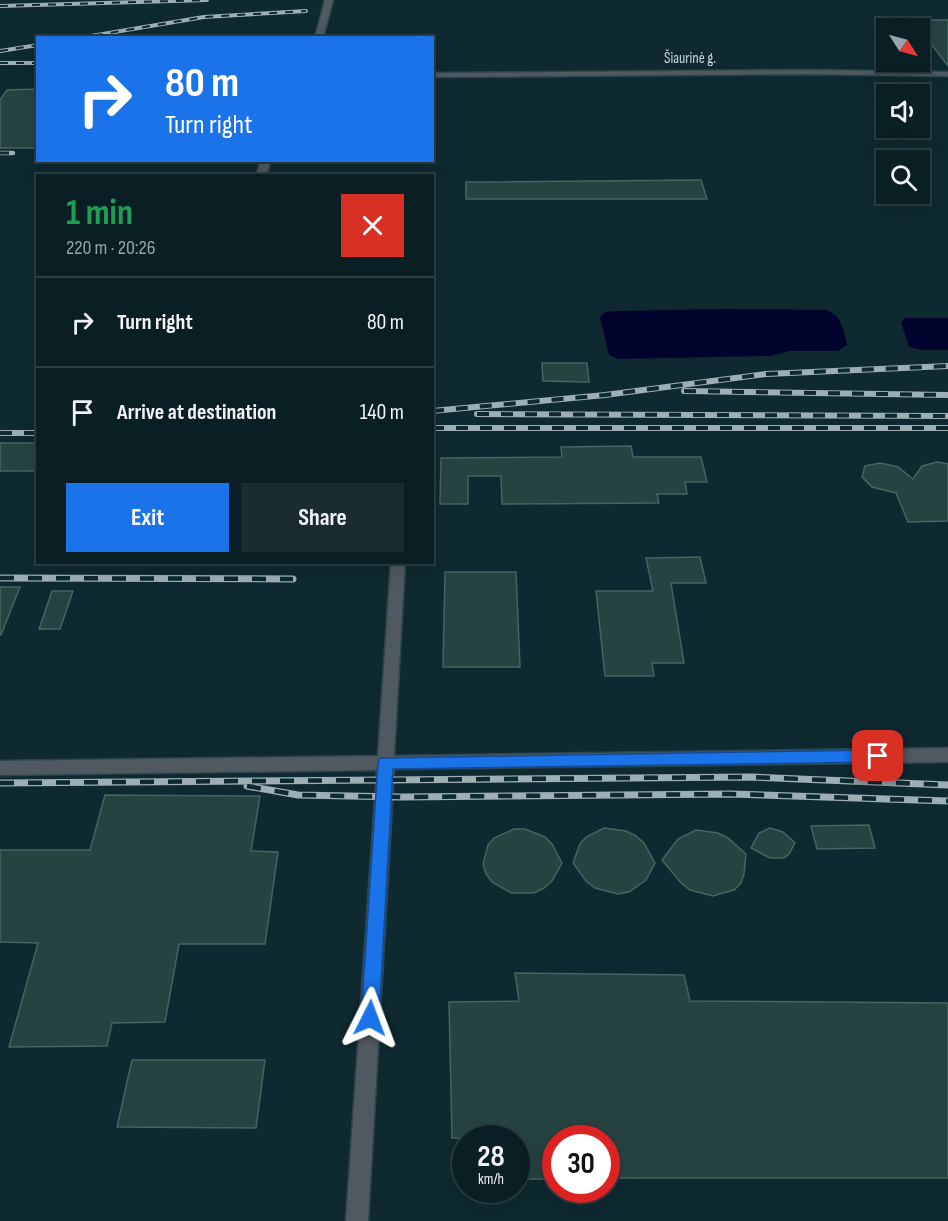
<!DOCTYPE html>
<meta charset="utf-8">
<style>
body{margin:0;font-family:"Sofia Sans Condensed",sans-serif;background:#182c31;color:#f1f3f6;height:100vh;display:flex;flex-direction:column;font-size:22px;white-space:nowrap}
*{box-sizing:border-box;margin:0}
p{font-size:20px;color:#99a2a6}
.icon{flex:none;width:33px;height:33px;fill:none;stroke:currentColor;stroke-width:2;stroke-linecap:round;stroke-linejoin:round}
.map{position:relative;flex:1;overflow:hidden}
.panel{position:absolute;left:36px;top:174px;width:398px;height:390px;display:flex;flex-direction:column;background:#0a1f24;border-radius:0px;box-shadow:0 6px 24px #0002,0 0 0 2px #2a3d41}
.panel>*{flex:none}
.hud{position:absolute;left:36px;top:36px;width:398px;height:126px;border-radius:0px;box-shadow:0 6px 24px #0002,0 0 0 2px #2a3d41;background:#1a73e8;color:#fff;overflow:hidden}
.needle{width:39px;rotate:126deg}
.controls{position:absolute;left:876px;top:18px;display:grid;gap:12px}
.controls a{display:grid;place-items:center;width:54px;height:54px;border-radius:0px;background:#0a1f24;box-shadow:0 6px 24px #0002,0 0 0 2px #2a3d41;font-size:30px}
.speed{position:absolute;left:452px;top:1125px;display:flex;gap:12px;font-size:30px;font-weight:700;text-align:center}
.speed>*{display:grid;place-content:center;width:78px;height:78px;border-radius:50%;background:#0a1f24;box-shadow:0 6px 24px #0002,0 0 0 2px #2a3d41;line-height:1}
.speed small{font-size:15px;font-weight:400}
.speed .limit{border:9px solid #d22;background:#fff;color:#111}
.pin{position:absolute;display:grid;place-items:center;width:51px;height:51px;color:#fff;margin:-26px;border-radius:12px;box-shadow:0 3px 9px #0006}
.me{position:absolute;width:66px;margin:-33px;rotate:3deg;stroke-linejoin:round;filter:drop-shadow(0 0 4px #0008)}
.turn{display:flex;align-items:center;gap:21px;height:126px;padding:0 30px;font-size:27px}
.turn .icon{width:78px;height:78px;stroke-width:2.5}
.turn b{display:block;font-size:42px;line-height:51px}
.round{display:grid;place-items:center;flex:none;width:63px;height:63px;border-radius:0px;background:#182c31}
.summary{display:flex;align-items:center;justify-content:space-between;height:102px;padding:0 30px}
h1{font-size:36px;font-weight:700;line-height:45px;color:#1e9e55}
.button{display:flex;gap:12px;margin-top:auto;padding:12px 30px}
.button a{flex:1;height:69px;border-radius:0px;background:#1a73e8;color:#fff;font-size:24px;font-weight:700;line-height:69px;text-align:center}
.button a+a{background:#182c31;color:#f1f3f6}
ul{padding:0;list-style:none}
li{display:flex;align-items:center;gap:18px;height:90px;padding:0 30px;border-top:2px solid #2a3d41}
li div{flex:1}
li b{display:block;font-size:22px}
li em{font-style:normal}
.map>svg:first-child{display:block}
.water{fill:#02032d}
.building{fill:#264342;stroke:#466462;stroke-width:1.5}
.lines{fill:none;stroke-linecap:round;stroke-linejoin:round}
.minor-casing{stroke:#2c454c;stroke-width:3}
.minor{fill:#505960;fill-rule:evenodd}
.rail-far3-casing{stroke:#9dafb5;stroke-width:4}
.rail-far2-casing{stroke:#9dafb5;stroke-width:4.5}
.rail-far1-casing{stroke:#9dafb5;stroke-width:6}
.rail-casing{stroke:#9dafb5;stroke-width:7}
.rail-far3{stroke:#0e2930;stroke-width:2;stroke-dasharray:8;stroke-linecap:butt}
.rail-far2{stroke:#0e2930;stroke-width:3;stroke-dasharray:9;stroke-linecap:butt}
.rail-far1{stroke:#0e2930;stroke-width:4;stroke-dasharray:12;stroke-linecap:butt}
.rail{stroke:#0e2930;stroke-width:4.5;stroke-dasharray:14;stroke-linecap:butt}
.route{fill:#1a73e8;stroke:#114b97;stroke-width:1.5}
.labels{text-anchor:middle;stroke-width:4.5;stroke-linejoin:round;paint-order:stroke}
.far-street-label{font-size:15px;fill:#c8d7dc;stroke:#0e2930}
</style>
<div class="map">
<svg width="948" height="1221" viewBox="0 0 948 1221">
<rect width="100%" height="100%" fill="#0e2930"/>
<path class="water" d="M726 309 826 310C842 315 844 331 847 345L838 351H790L770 356 618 359 609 355 600 317 605 312 618 311Z
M905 318H948V350H921L909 347 901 322Z"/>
<path class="building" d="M920 20H948V66L932 45H920Z
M38 89V148H0V100L7 90Z
M701 180 707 199H466V182Z
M542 363H587L589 382 543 381Z
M0 443H38V471H0Z
M631 446 633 457H701L707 482H685L687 494H657L659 503 502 504 501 476H468V504H440L441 458 562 457 561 447Z
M937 462 948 464V521L908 522 896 493 872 487 862 477 865 466 880 463 898 467 913 479 922 466Z
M700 557 706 583H671L684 663H652L654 676H605L596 591H653L646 558Z
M445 572H516L520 667H443Z
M0 587H20L1 635H0Z
M52 591H73L60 629H39Z
M105 795 260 796 251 851 278 852 265 944H179L165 1022 112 1023 107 1046 9 1047 38 943 0 942V850H90Z
M869 825 875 848 817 849 811 826Z
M604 828 626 831 636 836 644 843 655 863 646 880 629 892 618 894 595 888 586 881 573 863 580 844 586 837Z
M770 828 783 832 795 843 789 854 784 858H770L751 848 759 833Z
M514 829H525L545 837 552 844 562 863 552 881 544 888 534 893H511L492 882 486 874 483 864 488 845 494 838Z
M696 830 718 833 728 838 746 854 744 874 741 883 734 890 713 896 690 890 681 883 662 860 678 839Z
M515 973 684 975 690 1001 948 1003V1178H606V1138H555V1179H516V1138H452L449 1002 519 1001Z
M132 1060H265L256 1128 117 1127Z"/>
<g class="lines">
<defs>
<path id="minor" d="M325 0H333L323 38H315Z
M809 70 948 72V76L809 74 432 77V73Z
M261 160H271L266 176H256Z
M391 562H405L394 756 948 748V762L394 769 368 1221H346L377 770 0 775V761L378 756Z"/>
</defs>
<use href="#minor" class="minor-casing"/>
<use href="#minor" class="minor"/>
<defs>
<path id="rail-far3" d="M0 6 207 0
M79 38 204 17 306 11
M0 51 38 45
M0 63H38"/>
<path id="rail-far2" d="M0 153H13"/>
<path id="rail-far1" d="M684 391 948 395
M432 411 605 395 766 374 948 366
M477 414 948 416
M432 428H948
M0 433H38"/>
<path id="rail" d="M0 578 293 579
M0 783 752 777 948 785
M247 786 298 795 401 797 731 794 948 801"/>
</defs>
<use href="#rail-far3" class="rail-far3-casing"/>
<use href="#rail-far2" class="rail-far2-casing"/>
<use href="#rail-far1" class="rail-far1-casing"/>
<use href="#rail" class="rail-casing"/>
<use href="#rail-far3" class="rail-far3"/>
<use href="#rail-far2" class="rail-far2"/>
<use href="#rail-far1" class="rail-far1"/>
<use href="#rail" class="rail"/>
</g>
<path class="route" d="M878 750 883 751 885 756 883 760 878 762 393 769 379 1018 376 1025 370 1027 363 1025 361 1018 378 763 380 758Z"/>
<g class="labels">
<g class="far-street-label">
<text x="690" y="63">Šiaurinė g.</text>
</g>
</g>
</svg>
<div class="controls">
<a><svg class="needle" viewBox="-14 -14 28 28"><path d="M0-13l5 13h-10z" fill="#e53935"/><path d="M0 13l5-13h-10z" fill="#99a2a6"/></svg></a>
<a><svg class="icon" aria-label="sound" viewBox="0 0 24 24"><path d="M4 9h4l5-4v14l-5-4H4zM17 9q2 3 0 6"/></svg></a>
<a><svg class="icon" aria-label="search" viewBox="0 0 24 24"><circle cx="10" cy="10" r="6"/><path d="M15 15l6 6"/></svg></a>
</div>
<div class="speed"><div>28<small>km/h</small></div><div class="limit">30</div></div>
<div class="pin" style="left:878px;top:756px;background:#d93025"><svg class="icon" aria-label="arrive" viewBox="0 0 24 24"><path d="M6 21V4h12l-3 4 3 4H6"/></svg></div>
<svg class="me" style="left:370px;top:1018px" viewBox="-20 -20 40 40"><path d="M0-17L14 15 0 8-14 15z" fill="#1a73e8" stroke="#fff" stroke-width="4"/></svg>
<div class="hud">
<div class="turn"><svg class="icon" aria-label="right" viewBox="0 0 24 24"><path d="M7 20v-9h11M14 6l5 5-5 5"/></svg><div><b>80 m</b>Turn right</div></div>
</div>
<section class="panel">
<div class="summary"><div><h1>1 min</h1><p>220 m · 20:26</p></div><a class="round" style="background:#d93025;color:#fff"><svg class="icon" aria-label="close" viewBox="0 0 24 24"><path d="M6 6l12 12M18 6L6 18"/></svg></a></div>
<ul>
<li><svg class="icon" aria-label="right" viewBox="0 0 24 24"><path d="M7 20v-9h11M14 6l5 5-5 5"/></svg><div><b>Turn right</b></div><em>80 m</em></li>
<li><svg class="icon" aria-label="arrive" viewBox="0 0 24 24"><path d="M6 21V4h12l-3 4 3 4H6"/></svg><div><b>Arrive at destination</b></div><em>140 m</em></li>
</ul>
<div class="button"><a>Exit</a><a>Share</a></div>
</section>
</div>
